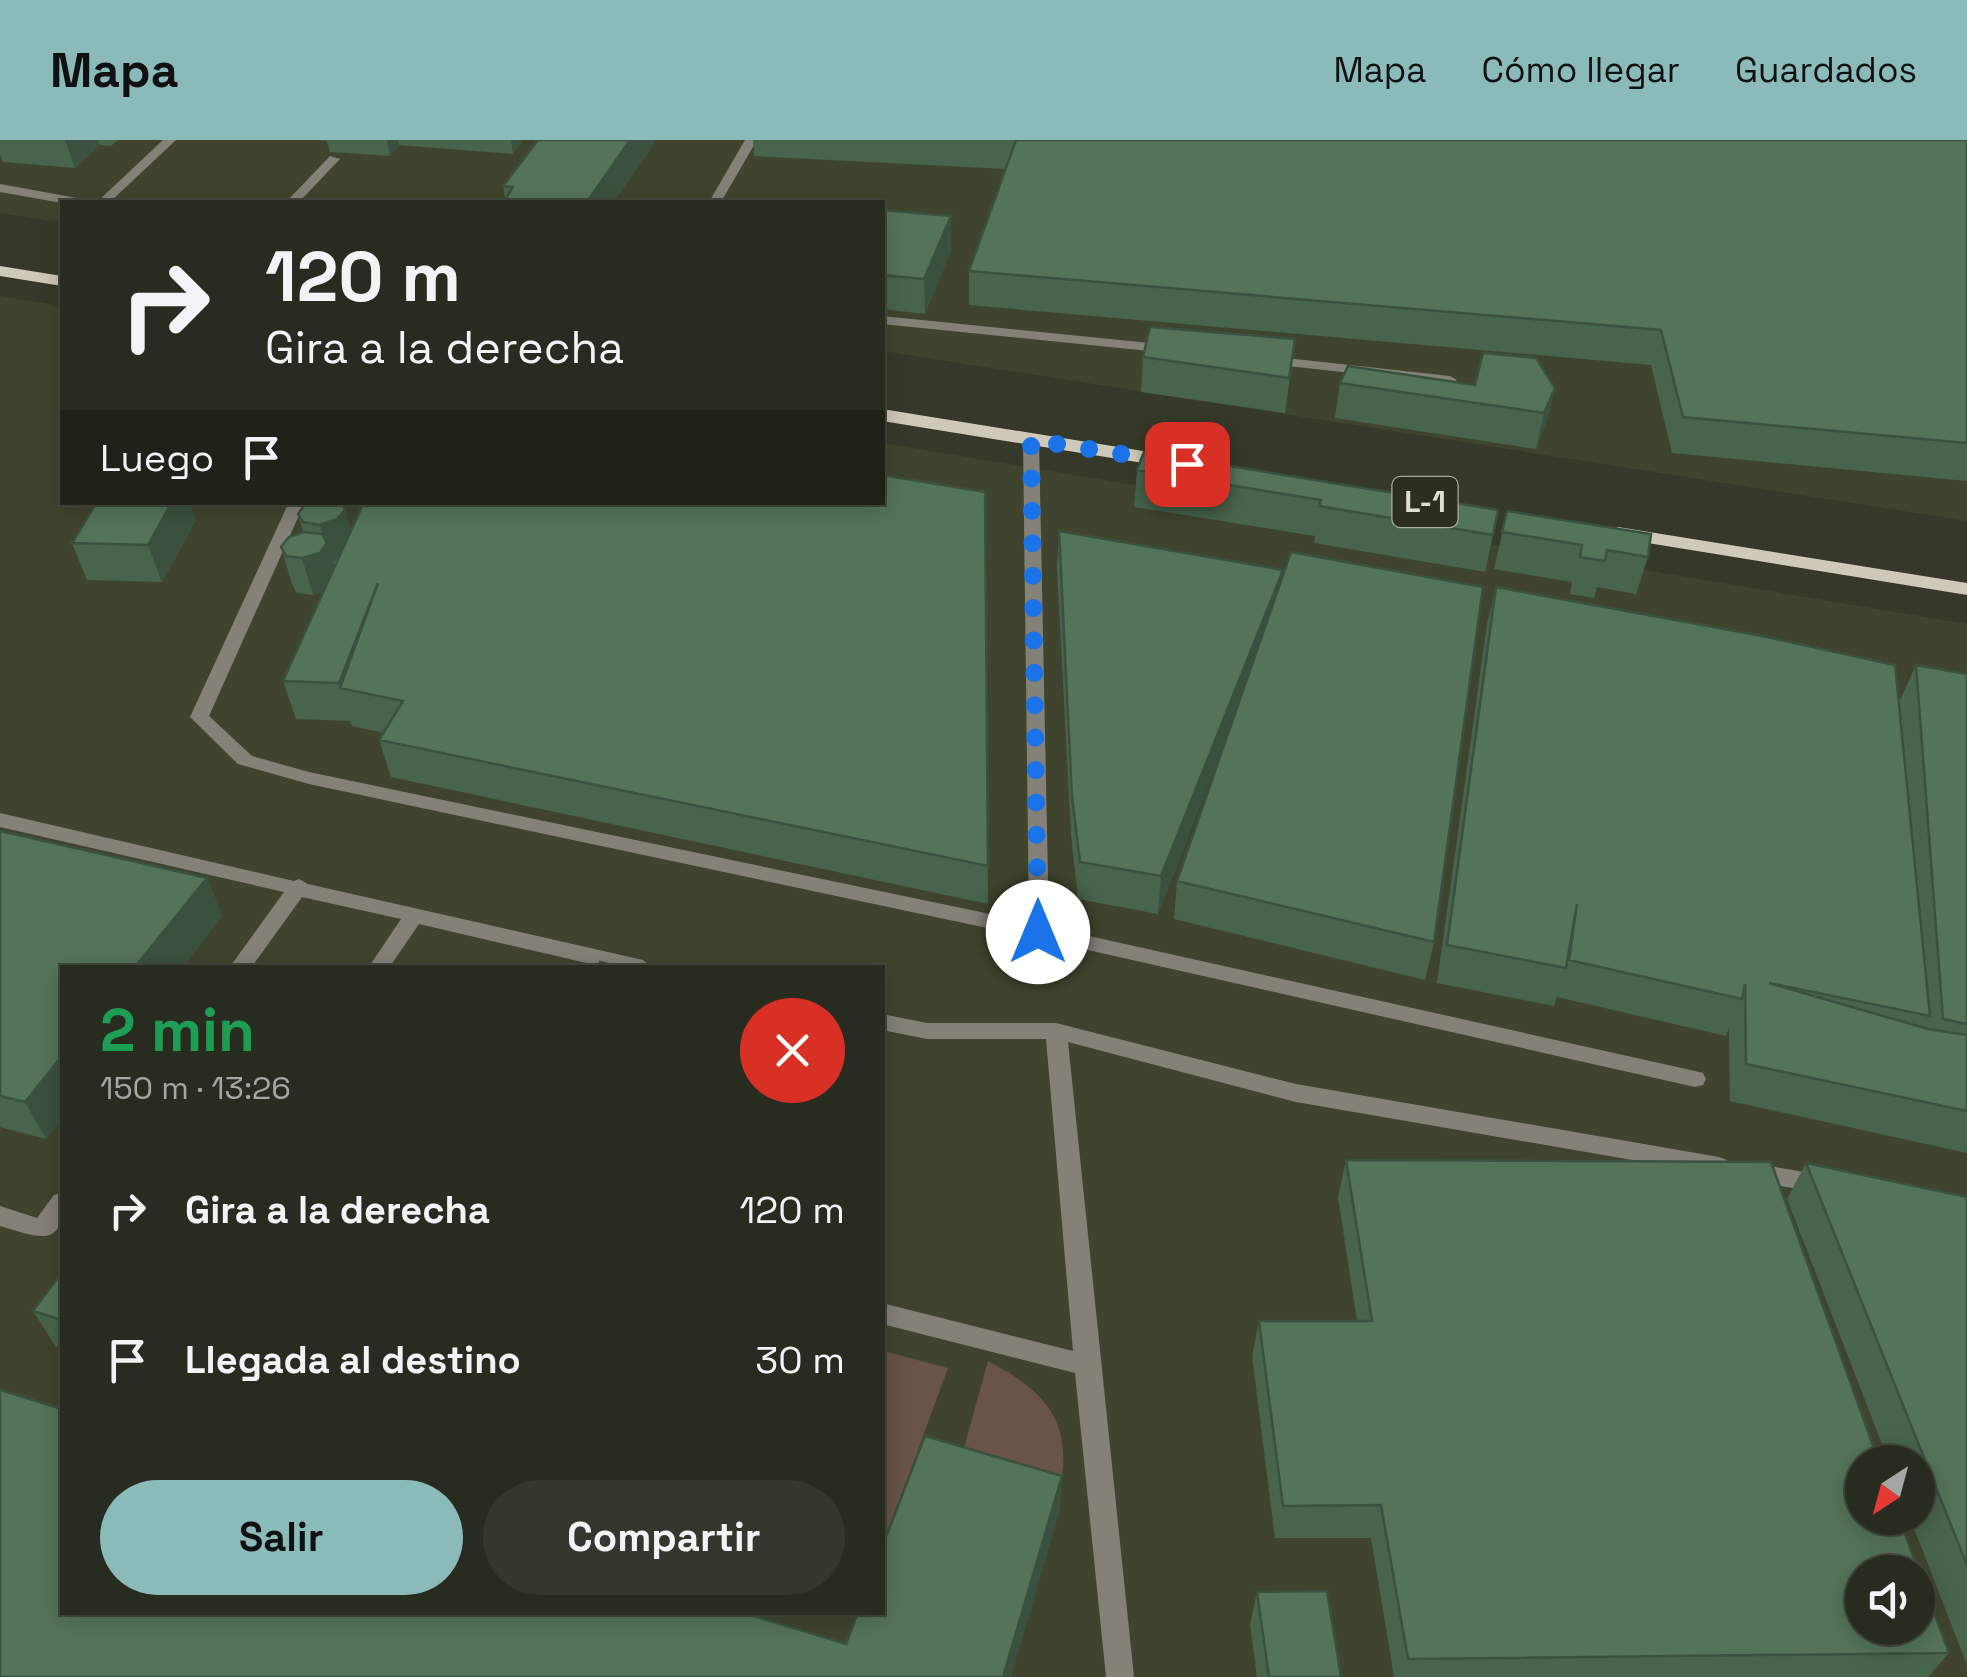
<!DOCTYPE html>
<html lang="es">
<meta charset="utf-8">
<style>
body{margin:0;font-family:"Space Grotesk",sans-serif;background:#34372d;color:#f1f3f6;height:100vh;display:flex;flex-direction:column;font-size:38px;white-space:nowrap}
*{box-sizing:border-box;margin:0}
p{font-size:32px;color:#a5a7a5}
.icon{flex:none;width:55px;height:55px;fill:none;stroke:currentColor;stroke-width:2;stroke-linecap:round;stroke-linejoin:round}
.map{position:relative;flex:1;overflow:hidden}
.sheet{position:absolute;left:60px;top:825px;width:825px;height:650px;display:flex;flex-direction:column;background:#282b20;border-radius:0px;box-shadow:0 5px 25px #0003,0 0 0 2px #44473e}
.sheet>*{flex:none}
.top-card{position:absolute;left:60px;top:60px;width:825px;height:305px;border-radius:0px;box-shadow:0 5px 25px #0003,0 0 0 2px #44473e;background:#282b20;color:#f1f3f6;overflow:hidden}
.needle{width:65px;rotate:216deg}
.controls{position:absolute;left:1845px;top:1305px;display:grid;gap:20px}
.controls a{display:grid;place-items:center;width:90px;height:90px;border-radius:50%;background:#282b20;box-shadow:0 5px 25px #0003,0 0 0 2px #44473e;font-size:50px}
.pin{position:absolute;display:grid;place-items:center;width:85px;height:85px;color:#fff;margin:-42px;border-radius:20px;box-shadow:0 5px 15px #0006}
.me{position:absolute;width:110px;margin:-55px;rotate:0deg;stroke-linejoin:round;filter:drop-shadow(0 0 8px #0008)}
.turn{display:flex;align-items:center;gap:35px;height:210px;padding:0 40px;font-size:45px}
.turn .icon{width:130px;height:130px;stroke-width:2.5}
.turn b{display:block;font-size:70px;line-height:85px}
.then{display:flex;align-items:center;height:95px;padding:0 40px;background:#0003;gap:20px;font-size:38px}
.round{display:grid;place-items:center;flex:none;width:105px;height:105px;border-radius:52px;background:#34372d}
.overview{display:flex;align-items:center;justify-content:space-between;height:170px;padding:0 40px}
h1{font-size:60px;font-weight:700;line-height:75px;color:#1e9e55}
.cta{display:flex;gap:20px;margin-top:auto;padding:20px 40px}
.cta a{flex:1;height:115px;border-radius:60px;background:#8bbbb9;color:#111;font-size:40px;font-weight:700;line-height:115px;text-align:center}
.cta a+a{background:#34372d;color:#f1f3f6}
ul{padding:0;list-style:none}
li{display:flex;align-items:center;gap:30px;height:150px;padding:0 40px}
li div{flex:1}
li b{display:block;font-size:38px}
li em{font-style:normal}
header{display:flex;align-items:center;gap:60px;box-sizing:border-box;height:140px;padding:0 50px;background:#8bbbb9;color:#111}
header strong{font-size:48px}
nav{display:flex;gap:55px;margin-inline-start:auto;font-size:35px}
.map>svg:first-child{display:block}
.built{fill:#40442e;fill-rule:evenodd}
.green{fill:#695447}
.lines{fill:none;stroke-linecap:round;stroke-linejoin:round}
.lane{fill:#848179;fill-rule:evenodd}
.primary{fill:#d0c9b9;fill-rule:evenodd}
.wall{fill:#48644d}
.shaded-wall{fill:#3b513f}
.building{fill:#54745a;stroke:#3b513f;stroke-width:2.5;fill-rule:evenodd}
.route{stroke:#1a73e8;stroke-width:18;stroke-dasharray:0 32.4}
.labels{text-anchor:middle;stroke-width:10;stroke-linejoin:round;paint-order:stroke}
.shield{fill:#2c2f20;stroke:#a7aa9f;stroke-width:2.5}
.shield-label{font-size:30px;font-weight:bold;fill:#dcdfd5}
</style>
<header>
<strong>Mapa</strong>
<nav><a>Mapa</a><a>Cómo llegar</a><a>Guardados</a></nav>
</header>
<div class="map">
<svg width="1967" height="1537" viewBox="0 0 1967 1537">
<rect width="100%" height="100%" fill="#36392a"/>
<path class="built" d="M0 0H1967V381L883 211 882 62H62V83L0 73Z
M0 156 62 166V362H882L883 303 1967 484V1537H0ZM62 828H882V1472H62ZM1862 1322H1918V1378H1862ZM1862 1432H1918V1488H1862Z"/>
<path class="green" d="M883 1211 948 1228 883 1405 882 1211Z
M988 1221C1047 1252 1073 1282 1060 1350L961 1319Z"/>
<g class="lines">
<path class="lane" d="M163 0H176L110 62H97Z
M745 0H757L721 62H709Z
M330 16 340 19 299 62H286Z
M0 44 77 58 83 62 62 63 0 52Z
M882 176 1169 205 1176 209 1169 213 882 184Z
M1267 216 1450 236 1457 240 1450 244 1262 223 1260 220Z
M1031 295 1039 300 1049 787 1695 931 1703 933 1706 939 1703 945 1695 947 1039 799 309 644 238 624 190 577 289 362H305L209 576 252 616 309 632 1029 782 1023 300Z
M0 673 294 741 299 739 308 744 643 820 653 828H608L419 784 389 828H368L401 779 302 757 251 828H229L284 752 0 687Z
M882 874 927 883H1056L1296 944 1719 1017 1727 1020 1730 1026 1727 1032 1719 1035 1296 962 1068 902 1134 1537H1106L1075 1233 882 1184V1163L1073 1211 1046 899H927L882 890Z
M1752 1023 1822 1035 1830 1037 1833 1044 1830 1051 1822 1053 1752 1041 1744 1039 1741 1032 1744 1025Z
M62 1053C66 1110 41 1098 0 1086V1066L37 1078 54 1055Z"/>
<path class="primary" d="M0 126 62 136V146L0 136Z
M882 269 1174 316 1184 322 1174 328 882 281Z
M1618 387 1967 443V455L1611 397 1608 393Z"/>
</g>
<path class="wall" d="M0 0H118L111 6 100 5 75 28 3 22 0 14Z
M319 0H523L513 14 399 5 390 16 330 12 327 1Z
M538 0H656L614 62H504L505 58 503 46Z
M753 0H1967V341L1672 313 1651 225 969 165V131L1006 29 754 16Z
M882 70 951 76V110L925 174 882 169Z
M1295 199 1285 273 1141 252 1143 217Z
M1340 243 1475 245 1555 248 1546 283 1536 309 1335 278Z
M1144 312 1493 395 1485 432 1314 403 1315 396 1134 367 1137 330Z
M985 352 988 764 391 637 379 600 384 593 352 586 350 581 296 579 283 541 323 452 313 455 297 453 292 444 281 407 303 392 298 374 345 370 351 391Z
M1507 371 1648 417 1636 454 1597 447 1594 458 1570 454 1572 442 1494 429Z
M196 380 162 442 87 440 72 403Z
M1059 391 1282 438 1434 802 1425 840 1174 779 1177 741 1229 591 1158 774 1078 759 1071 694 1057 428Z
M1496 447 1899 562 1916 525 1967 534V1013L1730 961 1729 888 1726 896 1557 857 1558 853 1554 866 1437 843 1487 484Z
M0 691 207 738 222 776 182 828H62L46 999 0 987Z
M1346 1020 1949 1513 1928 1537H1394L1371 1398H1275L1252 1216 1259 1181H1357L1338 1057Z
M1806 1023 1967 1057V1525L1910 1378H1918V1322H1889L1787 1059Z
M62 1132V1208L56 1207 33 1171Z
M1257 1452 1341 1537H1257L1250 1484Z"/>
<path class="shaded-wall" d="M65 0H98L100 5 75 28Z
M387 0H398L399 5 390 16Z
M511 0H523L513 14Z
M630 0H656L614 62H587Z
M951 76V110L925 174 924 139Z
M1555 248 1546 283 1536 309 1544 273Z
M172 362H190L196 380 162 442 148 405Z
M345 370 356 406 348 416 333 421 338 440 331 450 313 455 302 418 326 405 320 385Z
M1283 430 1278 467 1158 774 1161 736Z
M378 443 340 548 339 543Z
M207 738 222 776 182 828H134Z
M62 916V979L46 999 25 962Z
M1062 1336 1060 1370 1011 1537H1003Z"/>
<path class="building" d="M538 0H630L587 62H525L504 61 513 47 503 46Z
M1016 0H1967V303L1683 277 1661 190 969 131Z
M882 70 951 76 924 139 882 135Z
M1150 187 1295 199 1289 238 1143 217Z
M1483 213 1536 218 1555 248 1544 273 1340 243 1348 226 1475 245Z
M1144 312 1498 370 1493 395 1319 366 1321 360 1137 330Z
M882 335 985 352 988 726 379 600 403 561 340 548 378 443 339 543 283 541 364 362H882Z
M97 362H172L148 405 72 403Z
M310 362H341L345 370 337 379 320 385 303 382 298 374 306 363Z
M1507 371 1651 394 1648 417 1607 410 1605 421 1580 417 1582 405 1502 392Z
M1059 391 1283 430 1161 736 1080 722 1072 657Z
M303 392 322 394 327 403 320 413 302 418 286 416 281 407 289 397Z
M1291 412 1483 447 1434 802 1177 741Z
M1496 447 1762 496 1895 525 1930 876 1769 843 1928 889 1967 895V971L1746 924 1745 844 1742 859 1569 820 1577 764 1566 828 1447 805Z
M1916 525 1967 534V884L1943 879Z
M0 691 207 738 134 828H62V916L25 962 0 956Z
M600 822 625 828H597Z
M1346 1020 1771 1022 1879 1322H1862V1378H1899L1949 1513 1408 1519 1381 1365 1283 1366 1259 1181H1372ZM1862 1432H1918V1488H1862Z
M1806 1023 1967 1057V1425Z
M62 1132V1180L33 1171Z
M0 1250 62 1269V1472H741L846 1504 858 1472H882V1407L925 1296 1062 1336 1003 1537H0Z
M1327 1451 1341 1537H1269L1257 1452Z"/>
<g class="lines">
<path class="route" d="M1038 792 1031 300 1187 324"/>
</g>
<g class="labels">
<rect class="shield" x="1392.5" y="337" width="65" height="50" rx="8"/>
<g class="shield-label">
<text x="1425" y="372">L-1</text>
</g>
</g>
</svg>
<div class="controls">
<a><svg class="needle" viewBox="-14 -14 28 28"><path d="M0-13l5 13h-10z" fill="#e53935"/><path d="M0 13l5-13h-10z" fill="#a5a7a5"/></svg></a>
<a><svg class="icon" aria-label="sound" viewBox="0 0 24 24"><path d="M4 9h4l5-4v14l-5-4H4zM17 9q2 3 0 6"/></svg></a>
</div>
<div class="pin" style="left:1187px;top:324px;background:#d93025"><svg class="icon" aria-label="arrive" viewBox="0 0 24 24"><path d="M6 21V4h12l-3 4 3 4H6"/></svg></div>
<svg class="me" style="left:1038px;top:792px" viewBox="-20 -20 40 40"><circle r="19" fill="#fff"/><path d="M0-13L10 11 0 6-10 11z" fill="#1a73e8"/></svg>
<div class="top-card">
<div class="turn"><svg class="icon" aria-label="right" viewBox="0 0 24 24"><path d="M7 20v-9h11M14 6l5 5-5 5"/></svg><div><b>120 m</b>Gira a la derecha</div></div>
<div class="then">Luego<svg class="icon" aria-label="arrive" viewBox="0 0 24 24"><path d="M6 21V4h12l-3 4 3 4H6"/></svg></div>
</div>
<section class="sheet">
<div class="overview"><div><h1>2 min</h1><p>150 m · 13:26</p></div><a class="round" style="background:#d93025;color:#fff"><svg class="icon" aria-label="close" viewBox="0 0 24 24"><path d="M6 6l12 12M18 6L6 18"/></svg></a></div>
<ul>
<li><svg class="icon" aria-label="right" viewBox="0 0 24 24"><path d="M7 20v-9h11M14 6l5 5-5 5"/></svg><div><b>Gira a la derecha</b></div><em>120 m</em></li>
<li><svg class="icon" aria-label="arrive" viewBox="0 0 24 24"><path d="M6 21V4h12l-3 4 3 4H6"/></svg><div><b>Llegada al destino</b></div><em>30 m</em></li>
</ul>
<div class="cta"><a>Salir</a><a>Compartir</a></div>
</section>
</div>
